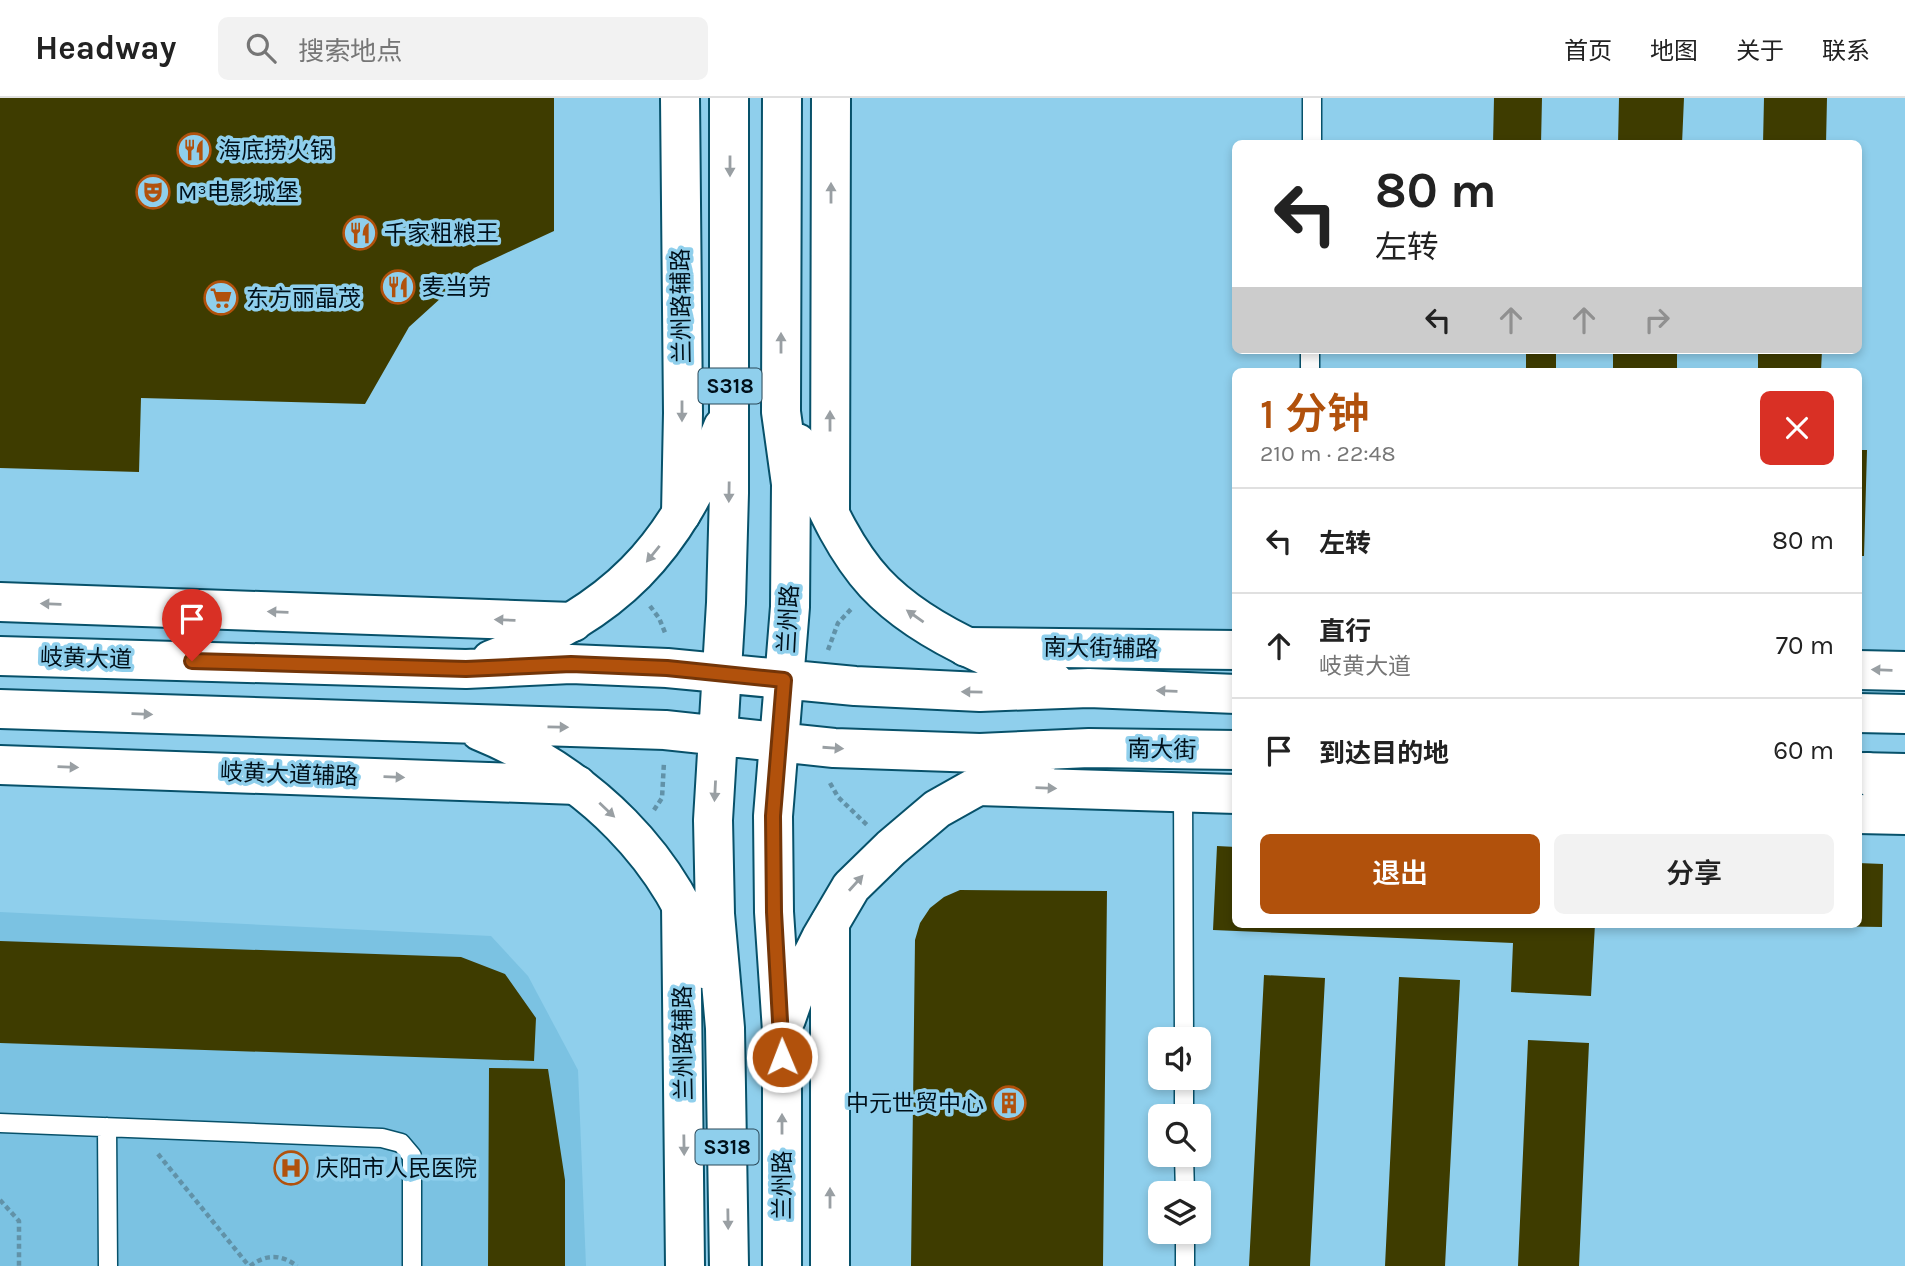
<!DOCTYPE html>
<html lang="zh">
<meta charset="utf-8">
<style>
body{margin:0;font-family:Karla,"Noto Sans SC",sans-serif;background:#f2f2f2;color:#222;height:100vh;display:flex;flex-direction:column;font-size:26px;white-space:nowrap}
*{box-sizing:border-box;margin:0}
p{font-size:23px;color:#767676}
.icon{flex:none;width:38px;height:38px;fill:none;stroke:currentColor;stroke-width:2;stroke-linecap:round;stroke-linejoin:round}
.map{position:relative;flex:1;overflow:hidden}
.side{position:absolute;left:1232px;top:270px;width:630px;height:560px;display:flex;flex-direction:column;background:#fff;border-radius:10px;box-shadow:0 4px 10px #0003}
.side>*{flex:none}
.top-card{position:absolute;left:1232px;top:42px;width:630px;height:214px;border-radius:10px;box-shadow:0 4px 10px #0003;background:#fff;color:#222;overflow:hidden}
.buttons{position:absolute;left:1148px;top:929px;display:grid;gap:14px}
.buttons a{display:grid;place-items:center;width:63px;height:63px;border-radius:10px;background:#fff;box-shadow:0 4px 10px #0003;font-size:35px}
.pin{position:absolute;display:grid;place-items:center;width:60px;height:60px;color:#fff;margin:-72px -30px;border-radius:50% 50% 50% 0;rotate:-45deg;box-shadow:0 0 7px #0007}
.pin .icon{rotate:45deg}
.me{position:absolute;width:77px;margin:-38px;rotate:359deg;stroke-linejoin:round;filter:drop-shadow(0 0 5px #0008)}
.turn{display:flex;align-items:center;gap:24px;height:147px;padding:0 28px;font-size:32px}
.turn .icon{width:91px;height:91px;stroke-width:2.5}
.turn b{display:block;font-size:49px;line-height:60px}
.lanes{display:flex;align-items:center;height:66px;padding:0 28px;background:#0003;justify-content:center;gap:35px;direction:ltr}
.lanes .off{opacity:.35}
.round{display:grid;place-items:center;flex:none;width:74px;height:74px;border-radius:10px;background:#f2f2f2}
.headline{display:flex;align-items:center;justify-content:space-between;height:119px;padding:0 28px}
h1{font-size:42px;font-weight:600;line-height:52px;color:#b1510c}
.cta{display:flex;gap:14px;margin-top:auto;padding:14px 28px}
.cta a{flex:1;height:80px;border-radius:10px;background:#b1510c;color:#fff;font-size:28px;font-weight:600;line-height:80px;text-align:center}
.cta a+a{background:#f2f2f2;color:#222}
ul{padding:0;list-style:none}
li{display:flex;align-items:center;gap:21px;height:105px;padding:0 28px;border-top:2px solid #e0e0e0}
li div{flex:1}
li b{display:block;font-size:26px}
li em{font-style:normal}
header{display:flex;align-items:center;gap:42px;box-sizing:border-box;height:98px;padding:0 35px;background:#fff;border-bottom:2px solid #e0e0e0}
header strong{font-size:33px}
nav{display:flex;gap:38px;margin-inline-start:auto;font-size:24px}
.search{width:490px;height:63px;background:#f2f2f2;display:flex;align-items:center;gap:18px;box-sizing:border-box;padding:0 24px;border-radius:10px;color:#767676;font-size:26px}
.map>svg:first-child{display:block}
.built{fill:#7bc2e2}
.building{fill:#3e3c00}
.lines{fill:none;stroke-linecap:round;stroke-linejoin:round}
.service-casing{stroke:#07516a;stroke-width:21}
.tertiary-casing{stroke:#07516a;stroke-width:42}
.secondary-casing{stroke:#07516a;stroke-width:42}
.primary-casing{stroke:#07516a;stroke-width:42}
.path{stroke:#6192a8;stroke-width:4.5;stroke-dasharray:5 3.5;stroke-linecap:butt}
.service{stroke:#fff;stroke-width:18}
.tertiary{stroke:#fff;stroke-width:38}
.secondary{stroke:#fff;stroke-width:38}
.primary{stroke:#fff;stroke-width:38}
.oneway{fill:#999fa3}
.route-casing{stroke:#733508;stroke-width:18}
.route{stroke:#b1510c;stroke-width:12}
.labels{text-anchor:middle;stroke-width:7;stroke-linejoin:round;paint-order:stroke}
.shield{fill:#8fcfec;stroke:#2b4959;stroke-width:2}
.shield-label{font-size:21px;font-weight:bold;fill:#00101a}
.poi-label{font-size:23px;fill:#00101a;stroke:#8fcfec;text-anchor:start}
.street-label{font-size:23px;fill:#00101a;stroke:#8fcfec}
</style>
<header>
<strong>Headway</strong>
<div class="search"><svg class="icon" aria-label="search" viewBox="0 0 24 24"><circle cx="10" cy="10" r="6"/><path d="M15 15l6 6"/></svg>搜索地点</div>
<nav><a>首页</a><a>地图</a><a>关于</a><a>联系</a></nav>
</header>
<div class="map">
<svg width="1905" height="1168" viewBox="0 0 1905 1168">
<rect width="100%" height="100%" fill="#8fcfec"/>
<path class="built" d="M0 814 491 838 528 878 578 972 586 1168H0Z"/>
<path class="building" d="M0 0H554V133L474 170 409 229 365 306 141 300 139 374 0 370Z
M1494 0H1542L1541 46H1493Z
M1619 0H1684L1682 46H1618Z
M1764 0H1827L1826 46H1763Z
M1526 252H1556V273H1526Z
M1613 252H1677V273H1613Z
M1758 252H1822L1821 273H1758Z
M1858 352H1867L1864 458H1858Z
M1217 748 1236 749V826H1595L1591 898 1511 894 1513 845 1213 832Z
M1858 765 1883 766 1882 829 1815 828V826H1858Z
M960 792 1107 793 1103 1168H911L915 842 920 825 930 810 944 799Z
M0 843 461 859 505 876 536 920 534 963 0 945Z
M1264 877 1325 880 1310 1168H1249Z
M1399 879 1460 882 1445 1168H1385Z
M1528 942 1589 945 1579 1168H1518Z
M489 970 548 971 565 1082V1168H488Z"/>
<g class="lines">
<defs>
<path id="service" d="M1312 46V0
M1310 273V252
M1183 694 1184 942
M1184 980V1018
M0 1025 382 1040 401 1045 412 1058V1168
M107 1029 108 1168
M1184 1057 1185 1096
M1185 1134V1168"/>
<path id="tertiary" d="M680 0 683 315 681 416
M830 415 831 0
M966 549 1236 552
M1858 572 1905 573
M1867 674 1905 710
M978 688 1236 696
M1858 716 1905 717
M681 807 685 1168
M830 825V1168"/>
<path id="secondary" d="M0 504 573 524
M0 667 577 687"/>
<path id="primary" d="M782 0 781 314 791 386 790 509 773 718 774 814 782 933V1168
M797 345C819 392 839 446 875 485 903 515 941 537 978 554 1002 565 1027 578 1053 583
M0 558 466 571 571 566 667 570 855 588 980 594 1089 590 1236 596
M491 562C616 514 674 454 723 329
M0 611 665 632 834 650 980 655 1089 650 1236 652
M1858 615 1905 616
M480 633C587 677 674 759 708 872
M1858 674 1905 675
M786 921 799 884 821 840 851 789 891 750 937 711 994 679 1039 660
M729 1168 725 930 715 816 713 722 726 505 729 395V0"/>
</defs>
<use href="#service" class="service-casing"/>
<use href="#tertiary" class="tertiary-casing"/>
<use href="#secondary" class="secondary-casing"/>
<use href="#primary" class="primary-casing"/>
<path class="path" d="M650 508 659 520 666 537
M828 552 838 525 853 509
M830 685 838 699 868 728
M654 712 662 700 664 664
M158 1056 249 1168
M0 1102 19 1123V1168
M250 1168C266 1156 281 1156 297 1168"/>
<use href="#service" class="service"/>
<use href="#tertiary" class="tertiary"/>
<use href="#secondary" class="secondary"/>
<use href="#primary" class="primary"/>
</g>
<defs><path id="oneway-solid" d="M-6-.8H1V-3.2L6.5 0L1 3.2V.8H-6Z" transform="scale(1.75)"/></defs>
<g class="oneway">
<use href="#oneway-solid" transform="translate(730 68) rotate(90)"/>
<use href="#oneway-solid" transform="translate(831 95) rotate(-90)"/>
<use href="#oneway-solid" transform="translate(781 245) rotate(-90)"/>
<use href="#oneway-solid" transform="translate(682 313) rotate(90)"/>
<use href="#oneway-solid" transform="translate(830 323) rotate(-90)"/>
<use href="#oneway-solid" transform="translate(729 394) rotate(91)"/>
<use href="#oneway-solid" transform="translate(653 456) rotate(129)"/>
<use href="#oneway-solid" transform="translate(51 506) rotate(-178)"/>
<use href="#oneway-solid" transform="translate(278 514) rotate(-178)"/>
<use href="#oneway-solid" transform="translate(915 518) rotate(-145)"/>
<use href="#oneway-solid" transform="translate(505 522) rotate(-178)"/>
<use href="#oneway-solid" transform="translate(1882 572) rotate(-178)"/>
<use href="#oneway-solid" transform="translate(1167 593) rotate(-178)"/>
<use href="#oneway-solid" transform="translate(972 594) rotate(-179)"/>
<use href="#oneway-solid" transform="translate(142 616) rotate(2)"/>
<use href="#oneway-solid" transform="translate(558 629) rotate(1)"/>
<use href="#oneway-solid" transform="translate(833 650) rotate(4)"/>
<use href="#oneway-solid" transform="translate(68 669) rotate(2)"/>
<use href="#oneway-solid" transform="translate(394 679) rotate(2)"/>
<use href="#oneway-solid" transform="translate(1046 690) rotate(2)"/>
<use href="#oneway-solid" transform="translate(715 693) rotate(93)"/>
<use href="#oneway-solid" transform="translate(607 712) rotate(43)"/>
<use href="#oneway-solid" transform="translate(856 785) rotate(-48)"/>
<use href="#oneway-solid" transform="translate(782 1026) rotate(-90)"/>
<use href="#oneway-solid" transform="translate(684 1047) rotate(89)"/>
<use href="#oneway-solid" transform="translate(830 1100) rotate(-90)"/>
<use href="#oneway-solid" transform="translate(728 1121) rotate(89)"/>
</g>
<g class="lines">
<defs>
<path id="route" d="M192 563 466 571 571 566 667 570 784 582 773 718 774 814 782 959"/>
</defs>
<use href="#route" class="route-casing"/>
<use href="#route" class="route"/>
</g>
<defs>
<symbol id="restaurant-ring" viewBox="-11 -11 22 22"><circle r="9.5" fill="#8fcfec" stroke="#b1510c" stroke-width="1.5"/><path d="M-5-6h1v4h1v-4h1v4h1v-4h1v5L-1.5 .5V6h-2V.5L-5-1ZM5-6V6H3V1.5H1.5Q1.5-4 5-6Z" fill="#b1510c"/></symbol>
<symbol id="theatre-ring" viewBox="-11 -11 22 22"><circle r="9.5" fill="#8fcfec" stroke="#b1510c" stroke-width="1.5"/><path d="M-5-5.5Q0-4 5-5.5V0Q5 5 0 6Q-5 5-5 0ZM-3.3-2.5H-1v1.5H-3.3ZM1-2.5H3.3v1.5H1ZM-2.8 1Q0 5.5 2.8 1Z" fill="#b1510c"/></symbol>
<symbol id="supermarket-ring" viewBox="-11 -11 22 22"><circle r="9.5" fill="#8fcfec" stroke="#b1510c" stroke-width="1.5"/><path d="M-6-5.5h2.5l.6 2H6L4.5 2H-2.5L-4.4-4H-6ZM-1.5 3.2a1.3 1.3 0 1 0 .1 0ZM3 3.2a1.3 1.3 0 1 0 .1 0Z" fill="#b1510c"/></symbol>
<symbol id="building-ring" viewBox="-11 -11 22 22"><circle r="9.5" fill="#8fcfec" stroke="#b1510c" stroke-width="1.5"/><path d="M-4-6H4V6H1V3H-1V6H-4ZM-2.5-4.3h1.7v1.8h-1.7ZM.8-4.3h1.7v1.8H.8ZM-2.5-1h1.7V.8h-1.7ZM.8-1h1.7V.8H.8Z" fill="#b1510c"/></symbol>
<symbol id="hospital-ring" viewBox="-11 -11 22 22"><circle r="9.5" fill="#8fcfec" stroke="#b1510c" stroke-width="1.5"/><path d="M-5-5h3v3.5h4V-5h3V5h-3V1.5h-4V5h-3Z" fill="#b1510c"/></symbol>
</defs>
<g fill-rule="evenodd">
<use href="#restaurant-ring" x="175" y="33" width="38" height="38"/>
<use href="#theatre-ring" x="134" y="75" width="38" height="38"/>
<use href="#restaurant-ring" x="341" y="116" width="38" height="38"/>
<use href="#restaurant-ring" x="379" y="170" width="38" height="38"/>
<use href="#supermarket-ring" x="202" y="181" width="38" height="38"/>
<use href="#building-ring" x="990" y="986" width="38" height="38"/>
<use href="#hospital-ring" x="272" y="1051" width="38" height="38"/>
</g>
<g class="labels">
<g class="shield">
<rect x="698.5" y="270.5" width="63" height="35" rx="5"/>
<rect x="695.5" y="1031.5" width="63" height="35" rx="5"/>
</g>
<g class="shield-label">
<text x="730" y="295">S318</text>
<text x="727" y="1056">S318</text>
</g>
<g class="poi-label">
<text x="218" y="60">海底捞火锅</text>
<text x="178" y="102">M³电影城堡</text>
<text x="384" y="143">千家粗粮王</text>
<text x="422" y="197">麦当劳</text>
<text x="246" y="208">东方丽晶茂</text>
<text x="984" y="1013" text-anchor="end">中元世贸中心</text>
<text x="316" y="1078">庆阳市人民医院</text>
</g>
<g class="street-label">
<text transform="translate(681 208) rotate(-91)" y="8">兰州路辅路</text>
<text transform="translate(788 521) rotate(-87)" y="8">兰州路</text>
<text transform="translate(1101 550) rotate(1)" y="8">南大街辅路</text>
<text transform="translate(86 560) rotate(2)" y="8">岐黄大道</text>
<text transform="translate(1162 651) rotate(1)" y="8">南大街</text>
<text transform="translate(289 676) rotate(2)" y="8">岐黄大道辅路</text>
<text transform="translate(683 945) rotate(-91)" y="8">兰州路辅路</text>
<text transform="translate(782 1087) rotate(-90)" y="8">兰州路</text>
</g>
</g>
</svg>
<div class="buttons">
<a><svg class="icon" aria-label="sound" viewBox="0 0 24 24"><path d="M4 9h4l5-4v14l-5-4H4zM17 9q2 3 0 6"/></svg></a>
<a><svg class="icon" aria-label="search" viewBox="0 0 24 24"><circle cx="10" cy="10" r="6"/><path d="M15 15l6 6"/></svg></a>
<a><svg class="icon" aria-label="layers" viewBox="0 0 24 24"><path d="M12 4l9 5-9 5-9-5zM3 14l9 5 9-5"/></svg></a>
</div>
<div class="pin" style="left:192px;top:563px;background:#d93025"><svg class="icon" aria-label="arrive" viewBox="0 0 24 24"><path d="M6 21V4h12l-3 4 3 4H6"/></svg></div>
<svg class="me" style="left:782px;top:959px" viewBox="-20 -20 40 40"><circle r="17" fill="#b1510c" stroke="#fff" stroke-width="3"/><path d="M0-11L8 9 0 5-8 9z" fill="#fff"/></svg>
<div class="top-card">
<div class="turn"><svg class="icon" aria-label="left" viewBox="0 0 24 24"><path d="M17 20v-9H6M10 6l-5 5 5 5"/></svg><div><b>80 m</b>左转</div></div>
<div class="lanes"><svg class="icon" aria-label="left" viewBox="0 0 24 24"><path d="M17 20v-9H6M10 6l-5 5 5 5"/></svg><svg class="icon off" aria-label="ahead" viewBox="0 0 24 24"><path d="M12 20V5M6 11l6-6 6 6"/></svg><svg class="icon off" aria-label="ahead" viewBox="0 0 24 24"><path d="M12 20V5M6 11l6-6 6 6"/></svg><svg class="icon off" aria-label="right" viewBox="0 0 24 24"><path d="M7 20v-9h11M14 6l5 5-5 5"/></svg></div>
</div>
<section class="side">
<div class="headline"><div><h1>1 分钟</h1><p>210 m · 22:48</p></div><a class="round" style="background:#d93025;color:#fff"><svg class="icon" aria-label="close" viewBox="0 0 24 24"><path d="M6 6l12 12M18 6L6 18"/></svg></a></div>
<ul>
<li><svg class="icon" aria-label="left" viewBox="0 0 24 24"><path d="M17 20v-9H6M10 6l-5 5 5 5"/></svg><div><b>左转</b></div><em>80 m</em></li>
<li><svg class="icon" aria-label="ahead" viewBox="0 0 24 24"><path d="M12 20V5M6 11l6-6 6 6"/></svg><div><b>直行</b><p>岐黄大道</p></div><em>70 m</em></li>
<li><svg class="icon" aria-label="arrive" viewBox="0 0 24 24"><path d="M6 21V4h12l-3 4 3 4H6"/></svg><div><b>到达目的地</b></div><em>60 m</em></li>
</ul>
<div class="cta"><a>退出</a><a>分享</a></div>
</section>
</div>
